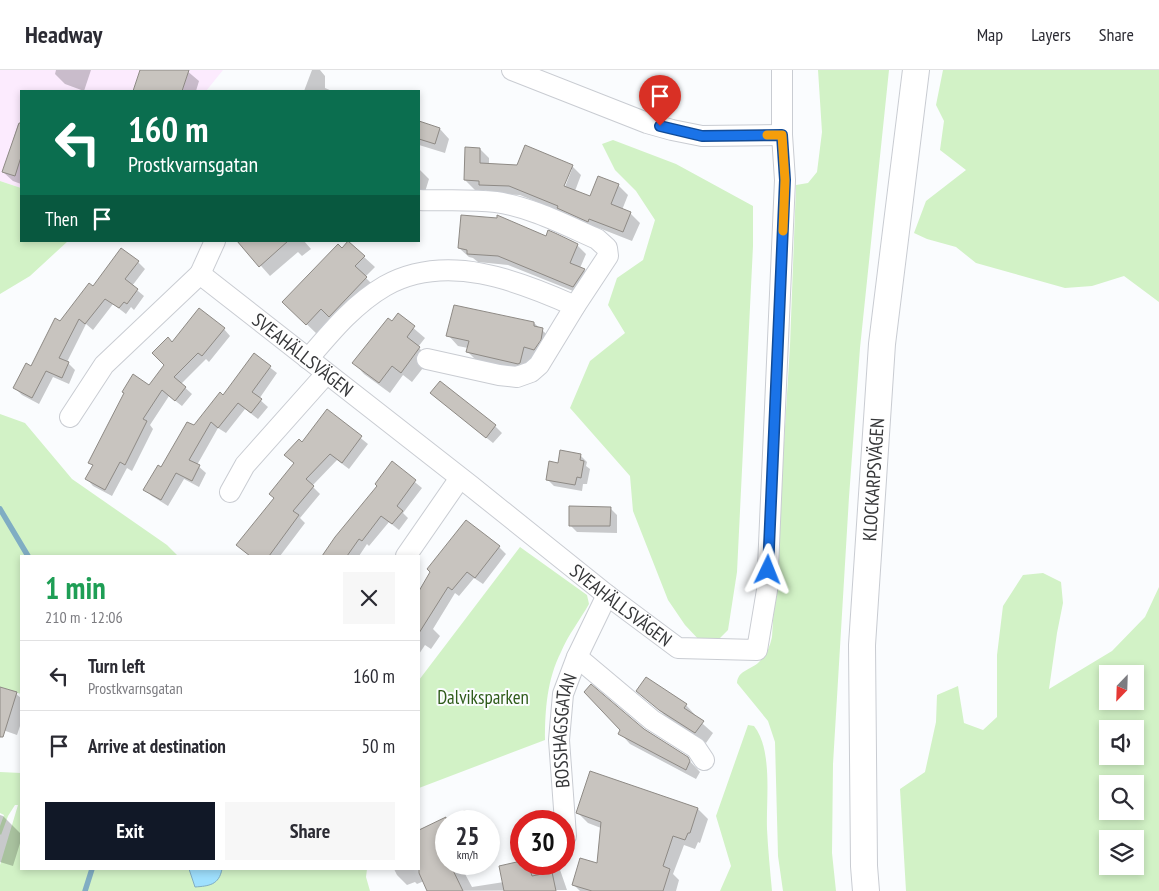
<!DOCTYPE html>
<meta charset="utf-8">
<style>
body{margin:0;font-family:"PT Sans Narrow",sans-serif;background:#f7f7f7;color:#2b2b33;height:100vh;display:flex;flex-direction:column;font-size:19px;white-space:nowrap}
*{box-sizing:border-box;margin:0}
p{font-size:16px;color:#7c7c81}
.icon{flex:none;width:28px;height:28px;fill:none;stroke:currentColor;stroke-width:2;stroke-linecap:round;stroke-linejoin:round}
.map{position:relative;flex:1;overflow:hidden}
.side{position:absolute;left:20px;top:485px;width:400px;height:315px;display:flex;flex-direction:column;background:#fff;border-radius:0px;box-shadow:0 2px 8px #0003}
.side>*{flex:none}
.top-card{position:absolute;left:20px;top:20px;width:400px;height:152px;border-radius:0px;box-shadow:0 2px 8px #0003;background:#0b6e4f;color:#fff;overflow:hidden}
.needle{width:32px;rotate:203deg}
.fabs{position:absolute;left:1099px;top:595px;display:grid;gap:10px}
.fabs a{display:grid;place-items:center;width:45px;height:45px;border-radius:0px;background:#fff;box-shadow:0 2px 8px #0003;font-size:25px}
.speed{position:absolute;left:435px;top:740px;display:flex;gap:10px;font-size:25px;font-weight:700;text-align:center}
.speed>*{display:grid;place-content:center;width:65px;height:65px;border-radius:50%;background:#fff;box-shadow:0 2px 8px #0003;line-height:1}
.speed small{font-size:12px;font-weight:400}
.speed .limit{border:8px solid #d22;background:#fff;color:#111}
.pin{position:absolute;display:grid;place-items:center;width:42px;height:42px;color:#fff;margin:-51px -21px;border-radius:50% 50% 50% 0;rotate:-45deg;box-shadow:0 0 5px #0007}
.pin .icon{rotate:45deg}
.me{position:absolute;width:55px;margin:-28px;rotate:2deg;stroke-linejoin:round;filter:drop-shadow(0 0 4px #0008)}
.turn{display:flex;align-items:center;gap:18px;height:105px;padding:0 25px;font-size:22px}
.turn .icon{width:65px;height:65px;stroke-width:2.5}
.turn b{display:block;font-size:35px;line-height:42px}
.then{display:flex;align-items:center;height:48px;padding:0 25px;background:#0003;gap:10px;font-size:19px}
.round{display:grid;place-items:center;flex:none;width:52px;height:52px;border-radius:0px;background:#f7f7f7}
.summary{display:flex;align-items:center;justify-content:space-between;height:85px;padding:0 25px}
h1{font-size:30px;font-weight:700;line-height:38px;color:#1e9e55}
.action{display:flex;gap:10px;margin-top:auto;padding:10px 25px}
.action a{flex:1;height:58px;border-radius:0px;background:#111827;color:#fff;font-size:20px;font-weight:700;line-height:58px;text-align:center}
.action a+a{background:#f7f7f7;color:#2b2b33}
ul{padding:0;list-style:none}
li{display:flex;align-items:center;gap:15px;height:70px;padding:0 25px;border-top:1px solid #e1e1e2}
li div{flex:1}
li b{display:block;font-size:19px}
li em{font-style:normal}
header{display:flex;align-items:center;gap:30px;box-sizing:border-box;height:70px;padding:0 25px;background:#fff;border-bottom:1px solid #e1e1e2}
header strong{font-size:24px}
nav{display:flex;gap:28px;margin-inline-start:auto;font-size:18px}
.map>svg:first-child{display:block}
.education{fill:#fcebfe}
.green{fill:#d2f2c6;fill-rule:evenodd}
.water{fill:#9fe0fe;stroke:#80adc3}
.shadow{fill:#0003;fill-rule:evenodd}
.lines{fill:none;stroke-linecap:round;stroke-linejoin:round}
.stream{stroke:#80adc3;stroke-width:5.5}
.building{fill:#c8c4bf;stroke:#8e8a85}
.minor-casing{stroke:#c9ccd2;stroke-width:22}
.tertiary-casing{stroke:#c9ccd2;stroke-width:28}
.minor{stroke:#fff;stroke-width:20}
.tertiary{stroke:#fff;stroke-width:26}
.route-casing{stroke:#114b97;stroke-width:12}
.route{stroke:#1a73e8;stroke-width:9}
.slow{stroke:#f59e0b;stroke-width:9}
.labels{text-anchor:middle;stroke-width:4;stroke-linejoin:round;paint-order:stroke}
.street-label{font-size:19px;fill:#363739;stroke:#fafcfe}
.park-label{font-size:19px;fill:#2e5b19;stroke:#fafcfe}
</style>
<header>
<strong>Headway</strong>
<nav><a>Map</a><a>Layers</a><a>Share</a></nav>
</header>
<div class="map">
<svg width="1159" height="821" viewBox="0 0 1159 821">
<rect width="100%" height="100%" fill="#fafcfe"/>
<path class="education" d="M0 0H223L206 21H21V118L0 111Z"/>
<path class="green" d="M818 0H889L860 278 849 427 833 694 832 783 836 821H783L778 786 775 672 768 651 737 613C738 600 751 600 759 592 766 585 770 577 772 567L790 276 796 115 808 113 817 102 822 62Z
M943 0H1159V232L1124 206 1092 216 1065 218 976 193 956 177 927 169 914 163 926 131 966 100 940 80 944 51 936 35Z
M613 70 676 94 753 136V176L737 502 728 560 718 570 701 572 685 555 668 530 633 441 630 406 570 338 590 291 625 263 608 235 617 208 643 190 655 150 636 121 615 100 602 74Z
M0 111 21 118V171H68L30 206 0 224Z
M0 344 25 353 72 409 167 475 178 486H21V624L0 617Z
M520 477 587 525 589 534C580 550 568 565 561 582 547 610 545 639 545 670L419 718V610Z
M1043 503 1061 512 1063 533 1057 563 1049 619 1112 581 1145 547 1159 517V821H906L900 719 925 702 936 652 937 625 958 616 964 653 983 660 997 647V585L1003 536 1023 505ZM1108 604H1135V631H1108ZM1108 659H1135V686H1108ZM1108 714H1135V741H1108ZM1108 769H1135V796H1108Z
M748 655 754 656C773 680 766 729 767 759 768 779 770 800 772 821H720L731 796 716 746Z
M0 702 21 703V799H367L366 807 370 821H0V795L18 735H15L8 746 1 765 0 764V756L4 745 0 743Z"/>
<path class="water" d="M189 799H222C219 815 209 816 195 817Z"/>
<path class="shadow" d="M56 0H91L84 21 65 14 55 4Z
M141 0H186L199 11 196 21H135L134 20Z
M312 0H320L325 6V18L332 21H304Z
M419 52 440 59 449 69 445 83 419 75Z
M18 54 21 55V114L13 111 3 102Z
M480 79 489 88V95L572 96 581 105 575 121 590 127 618 115 628 125 622 140 630 143 640 153 632 171 599 158 598 161 564 143 520 125 490 124 486 120H475L465 110ZM570 99H572L563 122 561 121Z
M419 99 429 109 425 122H419Z
M546 167 577 175 586 184 580 198 584 200 593 209 583 225 508 195 478 192 473 188 469 187 459 178Z
M239 171H304L311 179 302 186 298 182 270 206Z
M342 179 364 187 375 197 365 207 377 219 317 264 294 242Z
M138 192 145 199 132 216 144 226 134 240 131 237 126 244 113 234 93 260 86 254 67 292 75 300 69 314 53 307 39 334 22 325 15 318 32 298 60 252 93 217Z
M398 245 425 268 418 277 430 289 412 312 403 305 390 323 364 304 354 293Z
M534 253 553 270 530 304 478 292 467 281 468 278 458 276 448 265Z
M224 259 230 266 209 292 206 289 181 314 192 324 182 336 169 326 150 355 153 359 132 401 127 398 112 426 93 416 87 409 94 396 90 392 166 295 172 273Z
M254 285 277 303 259 329 268 337 258 349 245 339 226 363 218 358 197 395 206 403 199 417 184 409 168 436 152 426 145 419 194 357 223 327Z
M439 330 495 356 502 363 493 373Z
M327 341 368 374 349 399 337 390 312 416 320 424 300 448 305 453 280 486H250L238 475 275 428 295 393 302 374Z
M580 385 587 392 586 396 590 399 587 414H583L582 421 554 416 547 409 559 394Z
M392 393 422 418 403 443 408 448 399 460 389 452 369 476 367 474 359 486H323L336 468 378 416Z
M610 438 617 445V463L577 462 570 455Z
M499 477 506 484 483 514 474 508 459 526 455 523 433 559 440 566 431 579 425 575 419 584V523L432 503Z
M0 618 16 624 21 628V653L17 665 0 659Z
M638 621 686 635 696 646 695 647 713 663 706 673 671 651Z
M644 660 687 688 700 702 696 709 630 674 620 663Z
M591 702 698 739 708 749 700 773 698 772 695 779 684 775 673 804 679 810 676 821H580L574 815 598 794 601 758 588 753 578 743Z
M465 740 475 751H446V794H479V795L464 802 472 817 504 812 501 797 521 792V794H558L567 820 428 821 424 811 417 814 415 812 407 815 397 805 394 799H419V761Z
M0 745 3 746 21 764V770L13 796 0 792Z"/>
<g class="lines">
<path class="stream" d="M0 439 28 486
M85 821 92 799"/>
</g>
<path class="building" d="M140 0H189L182 21H133Z
M419 51 440 58 435 74 419 69Z
M19 53H21V87L15 106 2 102Z
M525 75 573 95 564 116 590 126 598 106 619 114 611 134 631 142 623 162 589 149 588 152 557 138 558 136 509 116 479 115V111L464 110 465 77 480 78V93L517 95Z
M461 145 497 148V145L546 166 548 160 555 163 578 174 570 193 585 199 573 217 498 186 467 184V180L458 178Z
M237 171H288L259 197Z
M348 171 365 186 355 196 367 207 329 247 321 239 306 255 282 232 338 174 342 178Z
M121 178 139 191 125 209 138 219 127 234 124 232 119 238 105 229 85 254 79 249 59 288 69 292 62 308 46 301 32 328 13 318 26 293 31 296 55 248 60 251 89 213 93 216Z
M454 235 534 252V256L543 258 541 270 534 280 524 277 520 293 518 294 466 282 469 271 446 266Z
M199 238 225 258 202 286 198 283 174 307 186 317 175 331 162 320 143 349 147 351 125 395 120 392 105 420 85 409 93 395 88 393 124 323 122 322 133 304 149 315 164 295 152 283 168 267 172 272Z
M398 243 415 256 407 267 420 277 401 303 392 296 379 313 352 293 388 248 392 251Z
M254 283 271 296 252 322 262 329 251 343 238 333 218 358 211 352 189 390 200 395 192 411 176 403 161 430 143 420 158 395 161 397 187 352 194 355 220 322 223 325Z
M440 311 496 355 486 368 430 323Z
M327 339 362 366 342 393 330 384 306 409 314 416 293 441 299 445 269 486H250L236 475 274 428 269 424 294 393 284 385 299 369 302 372Z
M560 380 581 384 580 390 584 391 581 408 577 407 575 415 546 410 549 391 558 393Z
M392 391 416 410 397 436 403 441 392 454 381 446 362 471 359 469 347 486H322L335 467 377 416 375 414Z
M569 436 611 437 610 456H569Z
M466 450 500 476 475 508 467 502 452 520 448 517 419 563V521L430 502 427 499Z
M646 607 687 634 684 638 704 651 695 663 659 640 636 621Z
M591 614 644 659 688 687 690 691 686 700 618 664 620 660 584 622Z
M0 617 17 622 3 667H0Z
M590 701 698 738 690 763H688L685 770 673 766 663 796 670 799 663 821H592L572 815 580 788 597 793 601 752 576 743Z
M446 747V794H450L463 821H427L419 803V760Z
M521 791V794H528L532 806 552 802 556 821H504L499 796Z"/>
<g class="lines">
<defs>
<g id="minor">
<path d="M512 0 647 53 672 60 702 66 782 65"/>
<path d="M419 130C444 131 470 129 496 132 531 137 565 155 597 169L607 178 608 186 575 236 539 295 531 302 517 307 499 305 427 289"/>
<path d="M200 204 215 171"/>
<path d="M308 289C331 262 354 234 385 216 446 182 517 210 575 236"/>
<path id="s1" d="M70 347 104 295 200 204 471 416 607 525 678 578 757 580 767 520 785 110 782 65V0"/>
<path d="M230 422 245 395 326 304"/>
<path d="M406 486 460 408"/>
<path d="M577 587 652 650 696 678 704 690"/>
<path id="s2" d="M566 766 559 670 563 624 577 587 607 525"/>
</g>
<g id="tertiary">
<path id="s3" d="M866 821 864 796 862 575 882 274 916 0"/>
</g>
</defs>
<use href="#minor" class="minor-casing"/>
<use href="#tertiary" class="tertiary-casing"/>
<use href="#minor" class="minor"/>
<use href="#tertiary" class="tertiary"/>
</g>
<g class="lines">
<defs>
<path id="route" d="M660 56 702 66 782 65 785 110 768 500"/>
</defs>
<use href="#route" class="route-casing"/>
<use href="#route" class="route"/>
<path class="slow" d="M767 65H782L785 110 783 161"/>
</g>
<g class="labels">
<g class="street-label">
<text dy="7" stroke="none"><textPath href="#s1" startOffset="325">SVEAHÄLLSVÄGEN</textPath></text>
<text dy="7" stroke="none"><textPath href="#s3" startOffset="412">KLOCKARPSVÄGEN</textPath></text>
<text dy="7" stroke="none"><textPath href="#s1" startOffset="730">SVEAHÄLLSVÄGEN</textPath></text>
<text dy="7" stroke="none"><textPath href="#s2" startOffset="106">BOSSHAGSGATAN</textPath></text>
</g>
<g class="park-label">
<text x="483" y="634">Dalviksparken</text>
</g>
</g>
</svg>
<div class="fabs">
<a><svg class="needle" viewBox="-14 -14 28 28"><path d="M0-13l5 13h-10z" fill="#e53935"/><path d="M0 13l5-13h-10z" fill="#7c7c81"/></svg></a>
<a><svg class="icon" aria-label="sound" viewBox="0 0 24 24"><path d="M4 9h4l5-4v14l-5-4H4zM17 9q2 3 0 6"/></svg></a>
<a><svg class="icon" aria-label="search" viewBox="0 0 24 24"><circle cx="10" cy="10" r="6"/><path d="M15 15l6 6"/></svg></a>
<a><svg class="icon" aria-label="layers" viewBox="0 0 24 24"><path d="M12 4l9 5-9 5-9-5zM3 14l9 5 9-5"/></svg></a>
</div>
<div class="speed"><div>25<small>km/h</small></div><div class="limit">30</div></div>
<div class="pin" style="left:660px;top:56px;background:#d93025"><svg class="icon" aria-label="arrive" viewBox="0 0 24 24"><path d="M6 21V4h12l-3 4 3 4H6"/></svg></div>
<svg class="me" style="left:768px;top:500px" viewBox="-20 -20 40 40"><path d="M0-17L14 15 0 8-14 15z" fill="#1a73e8" stroke="#fff" stroke-width="4"/></svg>
<div class="top-card">
<div class="turn"><svg class="icon" aria-label="left" viewBox="0 0 24 24"><path d="M17 20v-9H6M10 6l-5 5 5 5"/></svg><div><b>160 m</b>Prostkvarnsgatan</div></div>
<div class="then">Then<svg class="icon" aria-label="arrive" viewBox="0 0 24 24"><path d="M6 21V4h12l-3 4 3 4H6"/></svg></div>
</div>
<section class="side">
<div class="summary"><div><h1>1 min</h1><p>210 m · 12:06</p></div><a class="round"><svg class="icon" aria-label="close" viewBox="0 0 24 24"><path d="M6 6l12 12M18 6L6 18"/></svg></a></div>
<ul>
<li><svg class="icon" aria-label="left" viewBox="0 0 24 24"><path d="M17 20v-9H6M10 6l-5 5 5 5"/></svg><div><b>Turn left</b><p>Prostkvarnsgatan</p></div><em>160 m</em></li>
<li><svg class="icon" aria-label="arrive" viewBox="0 0 24 24"><path d="M6 21V4h12l-3 4 3 4H6"/></svg><div><b>Arrive at destination</b></div><em>50 m</em></li>
</ul>
<div class="action"><a>Exit</a><a>Share</a></div>
</section>
</div>
